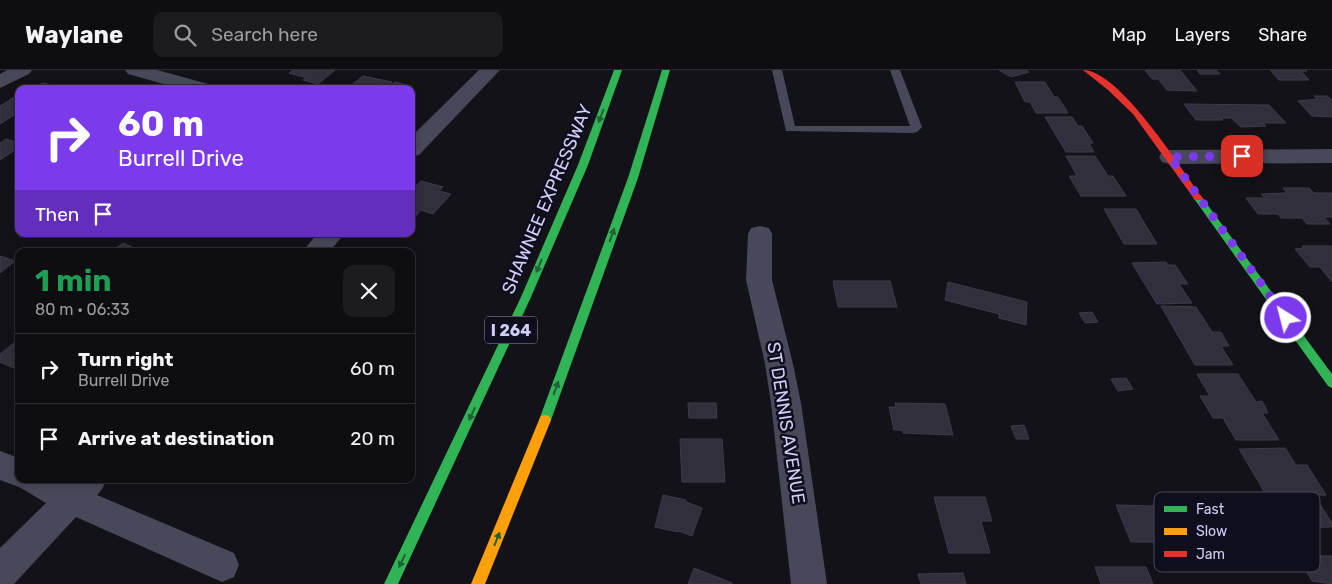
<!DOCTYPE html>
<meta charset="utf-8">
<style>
body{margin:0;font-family:Rubik,sans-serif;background:#1c1c20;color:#f1f3f6;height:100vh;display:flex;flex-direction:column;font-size:19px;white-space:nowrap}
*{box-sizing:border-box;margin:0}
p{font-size:16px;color:#9b9c9f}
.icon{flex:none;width:28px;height:28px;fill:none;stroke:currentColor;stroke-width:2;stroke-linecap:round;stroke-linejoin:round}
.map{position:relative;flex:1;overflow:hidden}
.sheet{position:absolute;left:15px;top:178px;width:400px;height:235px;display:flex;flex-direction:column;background:#0e0e12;border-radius:10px;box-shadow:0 2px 8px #0003,0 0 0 1px #2e2e32}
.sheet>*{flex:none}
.hud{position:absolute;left:15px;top:15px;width:400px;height:152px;border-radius:10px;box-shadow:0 2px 8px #0003,0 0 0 1px #2e2e32;background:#7c3aed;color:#fff;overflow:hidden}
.pin{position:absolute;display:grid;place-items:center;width:42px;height:42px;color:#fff;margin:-21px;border-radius:10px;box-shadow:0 2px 8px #0006}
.me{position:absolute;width:55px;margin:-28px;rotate:324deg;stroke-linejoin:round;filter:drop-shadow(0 0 4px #0008)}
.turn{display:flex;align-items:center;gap:18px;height:105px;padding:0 20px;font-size:22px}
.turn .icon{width:65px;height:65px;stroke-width:2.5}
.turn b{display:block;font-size:35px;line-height:42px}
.then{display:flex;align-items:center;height:48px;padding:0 20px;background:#0003;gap:10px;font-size:19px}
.round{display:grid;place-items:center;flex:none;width:52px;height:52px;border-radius:10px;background:#1c1c20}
.overview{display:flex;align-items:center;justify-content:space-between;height:85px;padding:0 20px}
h1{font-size:30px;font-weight:700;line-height:38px;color:#1e9e55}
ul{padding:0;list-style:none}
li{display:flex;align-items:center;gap:15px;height:70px;padding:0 20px;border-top:1px solid #2e2e32}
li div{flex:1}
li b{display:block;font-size:19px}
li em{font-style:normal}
header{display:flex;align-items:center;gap:30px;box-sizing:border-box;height:70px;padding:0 25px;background:#0e0e12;border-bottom:1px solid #2e2e32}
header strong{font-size:24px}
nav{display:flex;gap:28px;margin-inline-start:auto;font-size:18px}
.search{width:350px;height:45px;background:#1c1c20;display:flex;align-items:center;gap:12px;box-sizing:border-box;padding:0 18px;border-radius:10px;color:#9b9c9f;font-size:19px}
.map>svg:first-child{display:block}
.building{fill:#302f3b;stroke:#3d3c4b}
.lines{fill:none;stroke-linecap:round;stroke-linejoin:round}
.lane{fill:#474859;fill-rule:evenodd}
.street{fill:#474859;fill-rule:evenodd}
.fast{fill:#30b455;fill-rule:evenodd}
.slow{fill:#ff9f0a;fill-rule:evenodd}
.jam{fill:#e5322d;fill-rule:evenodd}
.oneway{fill:#206138}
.route{stroke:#7c3aed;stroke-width:9;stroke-dasharray:0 16.2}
.labels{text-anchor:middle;stroke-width:5;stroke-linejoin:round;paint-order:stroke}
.shield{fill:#0f0e1c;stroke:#9595b7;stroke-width:1}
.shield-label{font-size:16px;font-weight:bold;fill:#cfcff9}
.street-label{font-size:18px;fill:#cfcff9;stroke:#0f0e1c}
.key{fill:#0f0e1c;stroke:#49485e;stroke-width:1}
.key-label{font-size:14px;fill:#cfcff9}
</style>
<header>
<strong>Waylane</strong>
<div class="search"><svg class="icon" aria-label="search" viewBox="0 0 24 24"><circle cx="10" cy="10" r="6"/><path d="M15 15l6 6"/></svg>Search here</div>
<nav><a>Map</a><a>Layers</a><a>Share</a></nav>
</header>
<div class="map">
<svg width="1332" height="514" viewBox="0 0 1332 514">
<rect width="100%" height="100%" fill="#121218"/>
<path class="building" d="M293 0H335L318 14 303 10 307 8 289 3Z
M999 0H1026L1029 2 1011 7Z
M1145 0H1180L1197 21 1167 20 1158 9H1152Z
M1197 0H1216L1220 4H1200Z
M1270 0H1305L1307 1H1301L1309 10H1279Z
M363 6 392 12 385 19 348 18Z
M395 12 412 16 410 19H387Z
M1015 12H1045L1054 27H1058L1068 43H1036L1030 32H1025Z
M43 13 59 17 28 19 34 18Z
M19 24V42L0 54V36Z
M1314 26H1327L1332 30V47L1312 46 1298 31 1317 29Z
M1184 34 1269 35 1286 53H1263L1266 56 1241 57 1231 48H1221L1223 50H1196Z
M1045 47H1072L1078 56H1082L1093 73H1089L1094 82H1066Z
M6 69 19 73V77L0 90V73Z
M1066 86H1095L1108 106H1113L1126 126H1081L1069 106H1077Z
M421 111 443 117 439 121 451 124 433 144 421 140 414 148 411 147V121Z
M1283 118H1309L1314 123H1332V147H1324L1330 154H1307L1302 148H1281L1278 144H1258L1246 128H1265L1261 124 1287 123Z
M1104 139H1136L1157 174H1124Z
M123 173 132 177 128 180 132 181H112Z
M1302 176H1332V212L1320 197H1310L1295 179 1304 178Z
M0 186 15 191 0 203Z
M1166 192 1168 195H1175L1188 214H1179L1192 233 1157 234 1132 193Z
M833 211H890L897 237H838Z
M948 212 1027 232 1026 255 999 248V244L945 230Z
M1161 236 1196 237 1212 262H1221L1229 276H1221L1233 295H1195Z
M1092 242 1098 252 1085 253 1079 243Z
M19 269V297L16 299 0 292V284Z
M1197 304H1238L1256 332 1262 331 1268 343H1262L1279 370H1236L1223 348H1213L1200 326H1210Z
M1126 308 1133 319 1118 321 1111 309Z
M688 333H716L717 348H689Z
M895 333 945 334 953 365 903 363 902 360H894L889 337H896Z
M1024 355 1029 369H1016L1011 356Z
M680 369H722L725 412H682Z
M1285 378 1296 395H1307L1326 425H1314L1332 453V457L1286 458 1239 379Z
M663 425 686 430V432L702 438 692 466 679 461 678 462 655 457Z
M934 427H985L992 451H981L990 483H949Z
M1116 435 1154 436 1170 472H1131Z
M1297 486H1332V514L1312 511Z
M1095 497H1146L1153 514H1101Z
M694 498 732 513V514H688Z
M963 503 966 514H921L918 504Z"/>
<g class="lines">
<path class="lane" d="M772 0H782L795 56H910L890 0H900L922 57 917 62 913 63 786 61Z"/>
<path class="street" d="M7 0H32L29 4 0 18V4Z
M125 0H157L212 15 215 19H181L128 4Z
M479 0H500L419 85 411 87V67Z
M1332 79V93L1170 94 1162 92 1159 87 1162 82 1170 80Z
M760 156 769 158 772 164V210L793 294 801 333 827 514H791L771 333 765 294 746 210 748 164 751 158Z
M317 164H344L330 181H303Z
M0 381 19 388V409H63L67 411 70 409H107L102 419 97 425 234 483 239 495 234 507 222 512 76 447 14 514H0V478L46 433 19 417 0 410Z"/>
<path class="fast" d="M614 0H622L588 95 531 227 398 514H384L521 227 578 95Z
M662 0H670L638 108 551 350 549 354 545 355 541 354 539 350 628 108Z
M1198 125 1201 126 1332 304V318L1328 316 1195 130 1193 128Z"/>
<path class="slow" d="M545 345 549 346 551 350 485 514H471L539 350 541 346Z"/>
<path class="jam" d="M1083 0C1119 0 1180 97 1201 126L1203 128 1201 130H1195L1133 44 1108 20Z"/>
</g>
<defs><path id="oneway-solid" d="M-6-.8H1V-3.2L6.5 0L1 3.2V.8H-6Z" transform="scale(1.25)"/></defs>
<g class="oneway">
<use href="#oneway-solid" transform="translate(601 46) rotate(111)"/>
<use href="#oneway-solid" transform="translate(612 165) rotate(-70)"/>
<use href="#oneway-solid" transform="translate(539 196) rotate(113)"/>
<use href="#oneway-solid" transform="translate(556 318) rotate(-70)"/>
<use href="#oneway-solid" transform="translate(472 344) rotate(115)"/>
<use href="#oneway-solid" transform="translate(497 469) rotate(-68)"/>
<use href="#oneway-solid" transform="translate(402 491) rotate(116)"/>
</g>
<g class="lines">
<path class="route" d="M1242 86 1170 87 1286 248"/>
</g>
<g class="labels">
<rect class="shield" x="485" y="246.5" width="52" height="27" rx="4"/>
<g class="shield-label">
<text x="511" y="266">I 264</text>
</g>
<g class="street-label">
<text transform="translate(547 129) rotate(-67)" y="6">SHAWNEE EXPRESSWAY</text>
<text transform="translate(786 353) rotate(81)" y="6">ST DENNIS AVENUE</text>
</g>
</g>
<rect x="1154" y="422" width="166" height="80" rx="8" class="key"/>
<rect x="1164" y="436" width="23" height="6" fill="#30b455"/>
<rect x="1164" y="458" width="23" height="7" fill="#ff9f0a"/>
<rect x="1164" y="481" width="23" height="6" fill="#e5322d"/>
<g class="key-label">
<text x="1196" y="444">Fast</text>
<text x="1196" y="466">Slow</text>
<text x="1196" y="489">Jam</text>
</g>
</svg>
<div class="pin" style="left:1242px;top:86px;background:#d93025"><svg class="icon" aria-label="arrive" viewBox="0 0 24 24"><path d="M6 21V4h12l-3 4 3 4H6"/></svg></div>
<svg class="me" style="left:1286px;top:248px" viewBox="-20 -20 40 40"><circle r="17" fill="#7c3aed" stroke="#fff" stroke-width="3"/><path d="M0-11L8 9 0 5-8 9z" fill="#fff"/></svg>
<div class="hud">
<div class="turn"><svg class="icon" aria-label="right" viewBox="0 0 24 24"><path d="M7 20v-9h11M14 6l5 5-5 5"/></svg><div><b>60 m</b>Burrell Drive</div></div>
<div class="then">Then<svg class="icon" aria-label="arrive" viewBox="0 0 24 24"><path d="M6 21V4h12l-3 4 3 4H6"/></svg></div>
</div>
<section class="sheet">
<div class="overview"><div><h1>1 min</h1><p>80 m · 06:33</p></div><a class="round"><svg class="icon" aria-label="close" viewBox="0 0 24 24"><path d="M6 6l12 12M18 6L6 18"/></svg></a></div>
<ul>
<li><svg class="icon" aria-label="right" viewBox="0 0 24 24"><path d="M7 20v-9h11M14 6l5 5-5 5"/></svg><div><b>Turn right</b><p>Burrell Drive</p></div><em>60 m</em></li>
<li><svg class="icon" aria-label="arrive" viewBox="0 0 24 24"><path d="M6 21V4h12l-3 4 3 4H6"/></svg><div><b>Arrive at destination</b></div><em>20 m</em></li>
</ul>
</section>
</div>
